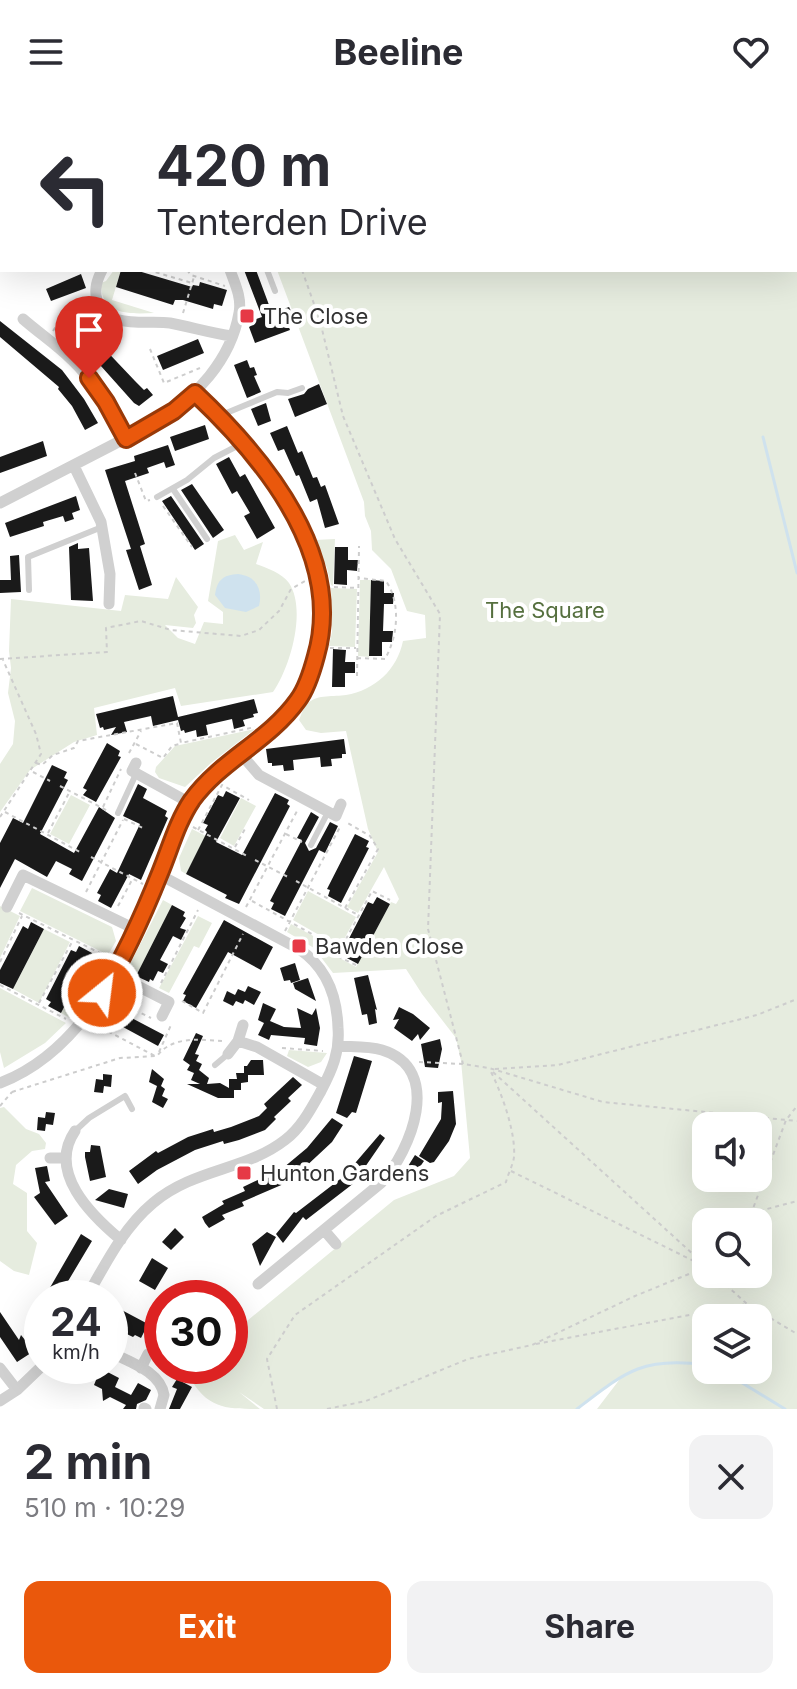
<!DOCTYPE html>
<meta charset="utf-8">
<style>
body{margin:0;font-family:Inter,sans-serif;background:#f2f2f3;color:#2b2b33;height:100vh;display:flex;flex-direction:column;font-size:30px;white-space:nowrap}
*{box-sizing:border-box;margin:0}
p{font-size:26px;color:#7c7c81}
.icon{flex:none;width:44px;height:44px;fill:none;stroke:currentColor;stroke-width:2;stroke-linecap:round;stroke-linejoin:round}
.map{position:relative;height:1305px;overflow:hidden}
.panel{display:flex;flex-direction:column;background:#fff;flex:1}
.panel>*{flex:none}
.top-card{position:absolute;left:0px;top:0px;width:798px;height:168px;box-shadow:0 8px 32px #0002;background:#fff;color:#2b2b33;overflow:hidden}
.buttons{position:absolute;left:692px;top:1008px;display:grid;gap:16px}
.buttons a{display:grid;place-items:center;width:80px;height:80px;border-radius:16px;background:#fff;box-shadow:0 8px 32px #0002;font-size:40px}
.speed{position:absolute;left:24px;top:1176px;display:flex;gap:16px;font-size:40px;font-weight:700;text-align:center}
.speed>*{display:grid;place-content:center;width:104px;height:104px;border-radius:50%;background:#fff;box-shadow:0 8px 32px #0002;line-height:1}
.speed small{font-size:20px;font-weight:400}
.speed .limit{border:12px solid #d22;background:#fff;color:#111}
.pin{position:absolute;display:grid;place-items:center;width:68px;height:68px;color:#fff;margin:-82px -34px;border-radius:50% 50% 50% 0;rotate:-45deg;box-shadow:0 0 8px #0007}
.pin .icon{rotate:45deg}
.me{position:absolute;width:88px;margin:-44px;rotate:29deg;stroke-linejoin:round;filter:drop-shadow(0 0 6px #0008)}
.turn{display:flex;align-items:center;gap:28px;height:168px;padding:0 24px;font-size:36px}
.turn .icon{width:104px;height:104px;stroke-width:2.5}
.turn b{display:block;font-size:56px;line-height:68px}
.round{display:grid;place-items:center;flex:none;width:84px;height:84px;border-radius:16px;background:#f2f2f3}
.headline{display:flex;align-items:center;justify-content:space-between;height:136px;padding:0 24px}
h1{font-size:48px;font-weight:700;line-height:60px}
.cta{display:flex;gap:16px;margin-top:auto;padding:16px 24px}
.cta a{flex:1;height:92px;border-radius:16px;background:#ea580c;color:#fff;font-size:32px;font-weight:700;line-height:92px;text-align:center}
.cta a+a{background:#f2f2f3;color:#2b2b33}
header{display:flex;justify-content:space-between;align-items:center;height:104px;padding:0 24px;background:#fff;font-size:36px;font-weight:700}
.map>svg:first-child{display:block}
.green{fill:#e6ecdf;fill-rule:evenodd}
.water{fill:#cfe2ee}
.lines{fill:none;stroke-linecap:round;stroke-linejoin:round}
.stream{stroke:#cfe2ee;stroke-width:3}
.building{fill:#1a1a1a}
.path{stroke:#cdcdcd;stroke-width:2;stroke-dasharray:4 4;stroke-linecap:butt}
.lane{stroke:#d0d0d0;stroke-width:6}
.street{stroke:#d0d0d0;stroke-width:11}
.route-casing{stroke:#983908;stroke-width:20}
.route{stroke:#ea580c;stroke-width:14}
.poi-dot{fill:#e63946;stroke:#fff;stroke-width:3}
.labels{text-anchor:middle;stroke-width:8;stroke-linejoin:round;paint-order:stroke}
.poi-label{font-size:22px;fill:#333;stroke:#fff;text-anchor:start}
.park-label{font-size:22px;fill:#56703f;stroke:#fff}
</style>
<header><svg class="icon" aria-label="menu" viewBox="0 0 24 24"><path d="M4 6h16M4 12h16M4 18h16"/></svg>Beeline<svg class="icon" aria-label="heart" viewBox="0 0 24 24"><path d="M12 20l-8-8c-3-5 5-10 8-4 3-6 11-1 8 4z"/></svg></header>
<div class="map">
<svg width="797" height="1305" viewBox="0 0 797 1305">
<rect width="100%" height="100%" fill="#fff"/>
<path class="green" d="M215 0H667L668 2H215Z
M797 130V1305H597L623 1271 577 1305H264L239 1288 260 1305C226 1305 207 1305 189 1272L195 1262H230V1231L394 1096 454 1072 470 1054 461 957 456 934 422 890 406 865 333 869 314 844 287 828 291 820 317 834V836L338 848 336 852 356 863 391 798 396 800 399 795 384 763 358 809 347 803 378 748 368 725 346 627 321 629 306 626 299 616C301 611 304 602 308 599 318 590 334 593 346 591 375 586 397 566 403 537L426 534 425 511 407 507 391 465 372 446 371 427 365 412 364 398 277 166H796ZM706 1022H758V1074H706ZM706 1118H758V1170H706ZM706 1214H758V1266H706Z
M114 166H121L112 196 154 209C130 210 100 212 101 179L106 177Z
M235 431 244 446 263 438 256 460C267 464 282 469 289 479 307 506 290 564 273 588L181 602 175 584 94 604 97 631 74 638 30 666 0 708V660L13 640 15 617 8 589 11 564 9 547 11 495 121 507 125 491 168 495 176 473 198 503 194 511 196 519 193 524 165 521 178 534 195 540 204 518 223 520V508L208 497 218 437Z
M335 435 333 482 331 481 327 464 315 436Z
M360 476H371L369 553 358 552Z
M331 484 357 485 355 543 329 542 332 528Z
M255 625 211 659 185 683 159 674 155 668 156 663 175 642Z
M71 691 90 701 69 740 50 730Z
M241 694 256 702 234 742 220 734Z
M192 725 206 732 186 770 181 767 179 754Z
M32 784 112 823 116 837 108 851 20 807Z
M308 787 356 813 340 843 293 816Z
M163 796 172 801 136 873 128 869 127 866Z
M0 802 20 812 0 854Z
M198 812 212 819 199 844 194 842 169 889 159 884Z
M44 825 70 838 39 899 13 885Z
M92 849 107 856 70 914 61 909Z
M0 884 66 919 45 939 4 964 0 948Z
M289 946 327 949 321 958 308 963 287 952Z
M4 1003 26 1025 39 1030 46 1039 45 1045 32 1047 16 1061 13 1080 27 1089V1127L37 1139 29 1171 14 1167 0 1157V1004Z"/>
<path class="water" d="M238 470C256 472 263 485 259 502L246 508 225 504 215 491C217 475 224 471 238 470Z"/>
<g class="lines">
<path class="stream" d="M763 333 797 469
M721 1266 785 1305
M577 1305C625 1268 643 1252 706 1261"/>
</g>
<path class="building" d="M121 166H135L192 183 193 181 199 182 200 178 227 186 222 202 214 200 213 205 183 196H175L173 201 116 183Z
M244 166H256L272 209 289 203 293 211 292 220 288 221 290 226 255 239 249 223 254 220 253 216 262 213Z
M81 170 86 184 51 197 46 185Z
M0 217 62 266 84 295 98 319 85 326 72 302 58 285 59 283 0 233Z
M79 218 135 277 144 286 147 284 153 291 139 302 134 299 92 252H89L69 226Z
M198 235 204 249 163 266 157 252Z
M247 256 250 264 254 263 257 271 254 272 261 288 247 294 234 261Z
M319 280 327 300 295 313 288 295 304 290 308 285Z
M266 299 271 317 258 322 251 305Z
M205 321 209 335 175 347 170 333Z
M287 322 298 349 302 347 313 374 317 373 321 383 325 381 339 420 325 424 317 395 310 398 299 371 296 372 284 345 278 347 270 329Z
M43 337 47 352 0 369V353Z
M168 341 175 361 166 364 164 358 147 364 149 369 125 377 145 440 140 442 152 481 139 486 126 446 131 445 105 366 135 357 134 352Z
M229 353 240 373 245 370 275 424 257 435 244 412 250 409 237 387 232 390 216 360Z
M192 380 224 426 213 434 181 386Z
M76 392 80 406 72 409 74 415 65 418 63 412 43 418 44 422 10 433 5 419Z
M171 392 204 440 195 446 162 397Z
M78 439V445L89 444 93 497 71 496 69 443Z
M335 443H348V456H358L357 467 347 466V481L334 480Z
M19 451 21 488 0 489V476H11L10 452Z
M371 476 384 477V489H394L393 500H384L383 527H393L392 538H382V552H369Z
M333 545 346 546 345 558H355V569H345V583H332Z
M173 592 178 613 254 595 258 609 253 610 254 613 243 616 245 622 234 625 232 615 206 621 208 631 197 633 196 626 185 629 184 626 181 627 178 616 153 622 151 612 124 618 127 628 111 631 116 623 104 626 103 623 100 624 96 610Z
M344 635 346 650H342V654L331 655 332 662 321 663 320 653 293 656 294 666 284 667 283 661 272 662V659H268L266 645Z
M107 639 120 647 118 652 121 653 96 698 83 691 87 686 83 684Z
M52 661 67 668 64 674 68 676 40 730 74 749 99 703 115 714 82 777 69 770 72 765 56 757 47 773 15 755 0 784V739L13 714 23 719Z
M138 680 147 685 143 694 167 707 165 712 168 714 141 776 129 770 111 804 98 797 101 791 97 789 110 765 117 769 140 720 123 712Z
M226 687 240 694 216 738 242 751 275 689 289 696 287 700 290 702 239 800 225 794 227 791 186 770 207 728 205 726 208 721 203 719 218 691 223 693Z
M311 708 319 713 305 739 309 747 316 744 330 718 338 722 325 749 319 746 285 812 271 805 274 799 270 797 302 736 297 734Z
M355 730 369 737 366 743 369 744 341 799 328 792 330 786 327 785Z
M377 793 390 800 358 860 345 853 348 848 343 846 368 798 373 800Z
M172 801 185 808 183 812 186 814 180 824 186 826 181 836 173 832 160 856 168 860 163 869 158 867 153 877 150 875 149 878 136 872Z
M224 816 273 843 261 866 228 848 196 904 183 897 186 891 183 890Z
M31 818 44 825 13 885 0 879V866L23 822 28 825Z
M79 842 92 849 61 909 48 902 51 898 46 895 71 846 76 848Z
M295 859 300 876 291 879 290 876 284 877 280 864Z
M368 871 377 906 375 905 377 919 369 921 367 910 362 911 354 874Z
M308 874 316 897 295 885 293 879Z
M248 882 261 888 254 901 245 896 243 900 236 897 233 902 223 897 227 887 235 891 238 885 245 888Z
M263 899 276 905 270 917 284 923 301 924 297 904 312 911 316 904 320 924 317 942 304 940 305 934 271 931 269 936 258 931 264 919 258 916Z
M105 900 164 931 158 942 99 910Z
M399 903 413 910 430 924 420 936 418 930 412 937 394 924 399 915 393 916Z
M196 929 203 932 195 950 199 951 196 957 202 960 199 966 209 974 207 980 220 979 229 984V975H237L236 969H244V962H247L251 956H263L264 971H248V978L241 979V986H234V994H218L187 980H200L191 976 194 969 187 966 190 961 183 956Z
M440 935 442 945 438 964 425 963 421 940Z
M354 952 372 957 356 1009 352 1008 347 1014 336 1009Z
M152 965 164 975 161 982 165 985 162 992 168 995 163 1004 152 998 157 982 149 978Z
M103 970 112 971 111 983 104 982 103 989 94 988 96 975 103 976Z
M293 973 302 981 288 994 291 997 274 1013 276 1015 265 1026 239 1036 224 1040 223 1037 195 1046 157 1066 138 1080 129 1067 156 1047 158 1049 188 1033 213 1025 214 1028 231 1023 259 1012 267 1004 264 1000Z
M453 987 456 1020 449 1037 434 1058 430 1059 419 1052 441 1015 442 998 438 999V988Z
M46 1008 55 1009 53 1021 46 1020 45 1027 37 1026 38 1013 45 1014Z
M332 1014 343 1021 332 1038 302 1066 306 1071 296 1079 293 1076 242 1098 244 1102 222 1111 225 1115 209 1124 205 1119 202 1113 224 1100 222 1097 245 1087 243 1083 283 1064 307 1044Z
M380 1030 385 1034 354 1079 306 1116 303 1113 283 1139 276 1130 294 1108 296 1109 352 1066 350 1065Z
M91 1041 100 1042 106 1073 90 1077 85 1053V1048H90Z
M415 1051 424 1057 408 1080 400 1075Z
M47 1062 50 1077 45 1078 68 1112 55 1121 34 1093 40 1089 35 1064Z
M109 1085 128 1090 124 1104 95 1096Z
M175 1124 184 1133 171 1146 162 1138Z
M267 1128 276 1133 260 1162 252 1140Z
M81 1130 92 1137 58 1194H44Z
M152 1154 168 1164 155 1186 139 1177Z
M116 1203 148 1220 141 1234 135 1231 133 1233 110 1222V1214Z
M0 1208 19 1236 21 1231 34 1247 17 1258 0 1233Z
M70 1262H96L119 1274 115 1283 131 1291 138 1279 151 1286 146 1296 137 1300 136 1305H123L126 1301 110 1293 103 1297 102 1285 94 1281 96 1276Z
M177 1275 192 1283 180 1305H169L177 1285 172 1283Z"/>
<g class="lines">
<path class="path" d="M66 0 67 2
M172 0 173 2
M236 0V2
M99 2 104 0
M148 166 192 179
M187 166 191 171 225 182
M302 166 320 217 343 312 395 435 440 510 428 825 463 960
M183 209 194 173
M53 227 70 201 84 195
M150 245 164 279 200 264
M135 369 146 397 150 396
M163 402 192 443
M334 483 358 484
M330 544H356
M357 554 385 555C398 532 401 499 386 477L359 474
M0 555 107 548 106 524 141 517 171 526 241 532 259 526 279 507 291 485 307 476
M357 572 359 442
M136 640 163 654 172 642 179 640
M129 649 141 627
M36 659 42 661 53 651 74 644 78 637 177 619 181 639 255 623
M33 668 50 677
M60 682 108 707
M103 703 121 665
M5 708 80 748
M0 713 41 650 36 630 3 556
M124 715 145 725
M193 723 247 752
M198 726 222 681 249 696
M48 729 69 689
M286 730 302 738
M235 743 246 723
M91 753 143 780
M255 756 288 773
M296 777 358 811
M86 788 123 716
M252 797 339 845
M118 802 132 776
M246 803 297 707
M345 804 378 745 370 732 346 718
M19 809 110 854
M285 827 340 723
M0 858 22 812
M356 861 337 852 340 846 372 787 390 796
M161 879 198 806
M0 881 66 915
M113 895 151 914
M182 897 203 909 243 830
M39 899 72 838
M94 920 155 952
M282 944 323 947
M159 948 171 921
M419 958 463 960 489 964 603 998 797 1017
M495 965 558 961 757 911 797 895
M493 968 706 1162
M12 988 120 954 157 952C173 931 201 936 224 937
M0 1002 12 988
M511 1067 702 1161
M752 1109 797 1097
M748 1118 786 1016 797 1002
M714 1170 747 1200 797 1230
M725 1180 729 1170
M536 1240 747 1200
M277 1305 267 1255 295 1211 436 1112 506 1078C508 1070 513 1061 514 1053 516 1028 501 987 490 966
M327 1305 366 1297 468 1255 532 1241 635 1192 706 1163"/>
<path class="lane" d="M196 0V2
M267 166 275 187
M219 312 277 288 288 289 302 284
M173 385 207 435
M157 393 187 376 214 354 243 339
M29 486 28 453 102 423
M118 709 136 670
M311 741 328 708
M215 961 228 950
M75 1027 89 1014 125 992 132 1005"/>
<path class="street" d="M119 0 120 2
M102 166C97 176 94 185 97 196 106 226 147 216 170 219 191 223 211 229 232 232
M23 215C39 229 57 241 72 256 95 278 112 306 126 335
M74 362 101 418 110 470 109 500
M0 399 157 318C195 294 231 256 239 209 242 194 235 180 230 166
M241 650 259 671 336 712 341 700
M136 659 132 667 190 699
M7 803 23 771 135 825
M114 870 169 898 162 912
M238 937 257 943 324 981
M228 950 238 937 243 921
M0 979C87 946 128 848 161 768 170 745 177 721 189 701 208 671 238 652 265 631 297 606 317 567 322 527 332 436 256 348 195 289
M75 1027C47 1068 91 1111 121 1136
M50 1054H65
M324 1126 336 1140
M258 1180 381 1079C411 1047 444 965 382 946 368 942 352 943 338 942
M86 1194C105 1161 123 1124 153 1099 195 1064 245 1067 285 1036 301 1024 311 1005 321 987 332 966 340 948 338 924 337 891 326 863 299 845L160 771
M110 1248C129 1258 160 1267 164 1291L160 1305
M0 1264 17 1286
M141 1264 148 1250
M0 1297 17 1286 42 1262
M144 1304 146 1305"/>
</g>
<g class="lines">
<defs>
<path id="route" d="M89 274 106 298 126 335 174 307 195 289C263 353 345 451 316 552 312 567 307 584 298 596 269 637 221 656 192 696 177 718 170 745 160 769 144 809 125 852 102 889"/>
</defs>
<use href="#route" class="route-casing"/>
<use href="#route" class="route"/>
</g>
<g class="poi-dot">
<rect x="239" y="204" width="16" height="16" rx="4"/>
<rect x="291" y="834" width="16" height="16" rx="4"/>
<rect x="236" y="1061" width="16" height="16" rx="4"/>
</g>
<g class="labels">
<g class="poi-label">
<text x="263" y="220">The Close</text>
<text x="315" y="850">Bawden Close</text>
<text x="260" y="1077">Hunton Gardens</text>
</g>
<g class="park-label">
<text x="545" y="514">The Square</text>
</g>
</g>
</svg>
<div class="buttons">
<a><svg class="icon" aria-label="sound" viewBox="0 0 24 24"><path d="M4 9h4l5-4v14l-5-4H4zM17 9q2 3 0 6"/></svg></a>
<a><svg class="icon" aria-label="search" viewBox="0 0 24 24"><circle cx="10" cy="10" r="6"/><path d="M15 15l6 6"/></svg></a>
<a><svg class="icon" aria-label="layers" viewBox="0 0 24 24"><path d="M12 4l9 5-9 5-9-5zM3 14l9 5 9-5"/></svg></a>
</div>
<div class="speed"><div>24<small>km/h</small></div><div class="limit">30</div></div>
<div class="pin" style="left:89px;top:274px;background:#d93025"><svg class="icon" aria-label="arrive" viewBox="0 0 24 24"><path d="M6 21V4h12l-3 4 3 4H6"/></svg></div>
<svg class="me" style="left:102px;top:889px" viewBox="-20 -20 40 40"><circle r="17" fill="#ea580c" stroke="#fff" stroke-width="3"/><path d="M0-11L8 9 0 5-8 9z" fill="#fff"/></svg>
<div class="top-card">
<div class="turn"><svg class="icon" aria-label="left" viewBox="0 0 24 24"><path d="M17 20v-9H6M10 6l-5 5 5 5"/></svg><div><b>420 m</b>Tenterden Drive</div></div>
</div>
</div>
<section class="panel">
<div class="headline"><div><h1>2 min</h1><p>510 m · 10:29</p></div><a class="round"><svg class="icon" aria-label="close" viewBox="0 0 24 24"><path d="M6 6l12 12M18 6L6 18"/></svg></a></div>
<div class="cta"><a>Exit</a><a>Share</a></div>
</section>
